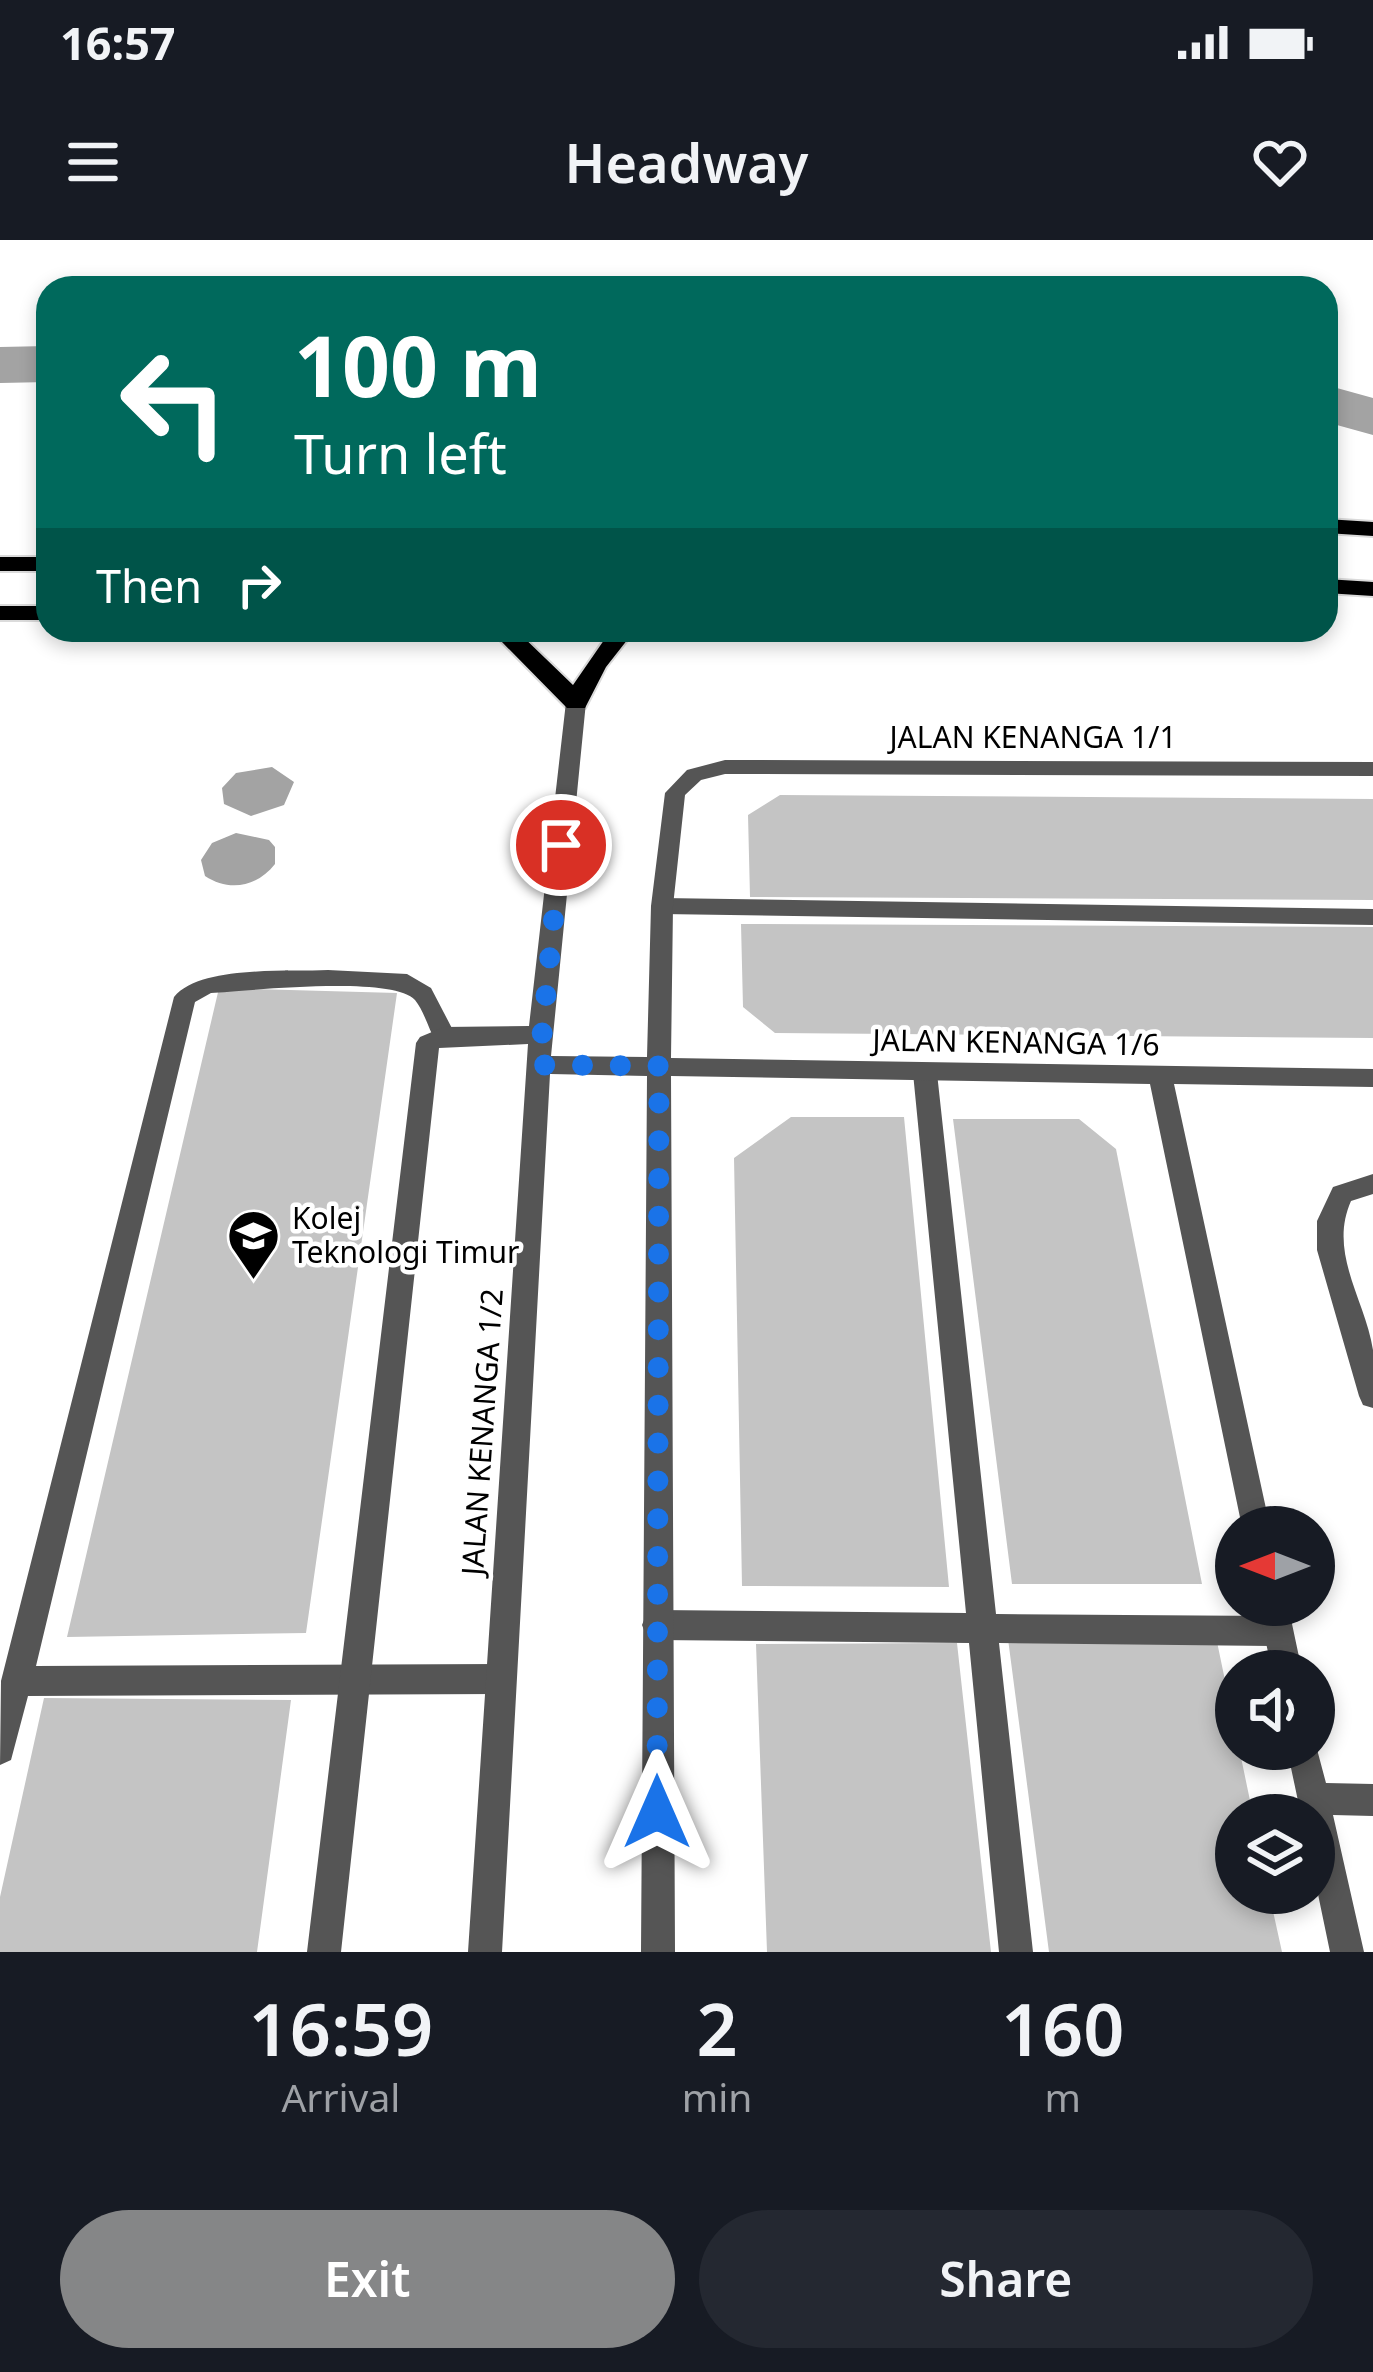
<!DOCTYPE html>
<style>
body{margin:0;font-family:"Noto Sans",sans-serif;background:#242831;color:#f1f3f6;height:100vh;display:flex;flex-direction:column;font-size:45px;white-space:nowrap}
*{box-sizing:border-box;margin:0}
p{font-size:39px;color:#9ea1a6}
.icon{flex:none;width:66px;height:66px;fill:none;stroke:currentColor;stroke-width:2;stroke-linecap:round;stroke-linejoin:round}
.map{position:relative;height:1712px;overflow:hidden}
.sheet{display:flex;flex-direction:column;background:#171b24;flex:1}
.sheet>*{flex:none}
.banner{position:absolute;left:36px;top:36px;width:1302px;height:366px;border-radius:36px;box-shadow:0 6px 18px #0003;background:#00695c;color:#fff;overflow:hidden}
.needle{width:78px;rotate:270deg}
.fabs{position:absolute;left:1215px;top:1266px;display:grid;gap:24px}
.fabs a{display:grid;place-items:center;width:120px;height:120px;border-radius:50%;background:#171b24;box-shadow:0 6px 18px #0003;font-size:60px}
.pin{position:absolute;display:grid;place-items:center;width:102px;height:102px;color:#fff;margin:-51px;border:6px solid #fff;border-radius:50%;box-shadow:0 3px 12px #0007}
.me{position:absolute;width:132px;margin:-66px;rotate:0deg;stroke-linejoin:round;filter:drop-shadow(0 0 9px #0008)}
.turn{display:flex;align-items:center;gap:42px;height:252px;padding:0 60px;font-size:54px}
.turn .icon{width:156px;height:156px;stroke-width:2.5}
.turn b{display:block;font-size:84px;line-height:102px}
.then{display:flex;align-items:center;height:114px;padding:0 60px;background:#0003;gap:24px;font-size:45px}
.eta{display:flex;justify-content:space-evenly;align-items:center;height:204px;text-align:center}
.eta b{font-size:72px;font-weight:600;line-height:84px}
.action{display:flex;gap:24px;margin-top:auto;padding:24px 60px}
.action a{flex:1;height:138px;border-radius:72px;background:#858687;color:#fff;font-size:48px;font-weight:600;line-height:138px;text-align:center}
.action a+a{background:#242831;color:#f1f3f6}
.status{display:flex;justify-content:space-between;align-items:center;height:84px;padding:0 60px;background:#171b24;direction:ltr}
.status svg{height:33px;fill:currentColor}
header{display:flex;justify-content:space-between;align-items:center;height:156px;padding:0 60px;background:#171b24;font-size:54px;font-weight:600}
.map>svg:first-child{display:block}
.water{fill:#a3a3a3}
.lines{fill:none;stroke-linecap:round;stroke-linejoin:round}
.river{fill:#a3a3a3;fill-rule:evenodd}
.building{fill:#c4c4c4}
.primary-casing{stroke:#dbdbdb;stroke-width:4}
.lane{fill:#555;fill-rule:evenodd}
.street{fill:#555;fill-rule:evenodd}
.primary{fill:#000;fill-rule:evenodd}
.route{stroke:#1a73e8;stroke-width:21;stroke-dasharray:0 37.8}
.labels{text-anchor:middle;stroke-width:9;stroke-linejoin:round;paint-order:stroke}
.street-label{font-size:30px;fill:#000;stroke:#fff}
.poi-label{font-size:30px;fill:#000;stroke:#fff;text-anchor:start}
</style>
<div class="status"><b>16:57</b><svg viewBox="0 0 49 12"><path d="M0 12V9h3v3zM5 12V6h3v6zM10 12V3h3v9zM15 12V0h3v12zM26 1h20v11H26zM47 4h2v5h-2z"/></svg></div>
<header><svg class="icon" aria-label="menu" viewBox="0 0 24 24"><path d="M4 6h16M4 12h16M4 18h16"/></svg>Headway<svg class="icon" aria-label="heart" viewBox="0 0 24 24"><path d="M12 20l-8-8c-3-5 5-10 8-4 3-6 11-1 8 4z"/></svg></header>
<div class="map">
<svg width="1373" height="1712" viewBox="0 0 1373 1712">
<rect width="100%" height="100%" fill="#fff"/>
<path class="water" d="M272 527 294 542 284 565 251 576 224 564 222 548 236 533Z
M236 593 269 600 275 607V624C257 647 229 652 205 636L201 620 212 603Z"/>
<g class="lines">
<path class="river" d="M48 106V142L0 143V107Z
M1326 145 1373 158V195L1326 182Z"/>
</g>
<path class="building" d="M780 555 1373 559V660L750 657 748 575Z
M741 684 1373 687V798L775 793 743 767Z
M219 748 397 753 306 1393 67 1397Z
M791 877H904L949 1347 742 1346 734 918Z
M953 879H1079L1116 909 1202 1344H1012Z
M1216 1397 1253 1575H1236V1653H1269L1282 1712H1049L1008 1399Z
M957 1403 991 1712H767L756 1404Z
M44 1458 291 1460 257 1712H0V1657Z"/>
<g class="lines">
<defs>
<path id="primary" d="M1326 279 1373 282V296L1326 293Z
M0 317H48V331H0Z
M1326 339 1373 342V356L1326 353Z
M0 366H48V380H0Z
M481 390 517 391 573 445 611 390H635L606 427 585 468H567L501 401Z"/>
</defs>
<use href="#primary" class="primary-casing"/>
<path class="lane" d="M662 658 1373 669V685L662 674 651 666Z
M328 730 407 734 431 748 456 796 452 802H436C429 790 424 771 415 760 392 735 248 751 211 753L195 762 36 1426 501 1424 512 1428 516 1439 512 1450 501 1454 28 1456 11 1520 0 1525 1 1441 174 757C200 725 287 732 328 730Z
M925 824 933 826 937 833 996 1374 1278 1376 1289 1381 1293 1391 1289 1401 1278 1406 999 1403 1033 1712H999L969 1403 657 1400 646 1395 642 1385 646 1375 657 1370 966 1373 913 833 917 826Z
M1373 934V954L1351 961C1328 1013 1365 1059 1373 1110 1373 1129 1373 1150 1373 1168L1363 1165 1359 1156 1317 1010V981L1333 947Z"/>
<path class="street" d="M576 456 586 462 551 816 647 817 651 666 665 553 687 530 725 520 1373 522V536L725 534 701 540 685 555 673 666 671 818 1373 829V847L1174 844 1270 1287H1242L1150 844 671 836 675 1712H641L647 836 550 834 502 1712H468L528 804 439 808 341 1712H307L416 803 420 797 444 787 529 786 566 462Z
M1258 1365H1288L1302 1431H1272Z
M1314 1498 1326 1543 1373 1544V1576L1333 1575 1364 1712H1330L1314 1635V1575H1301L1287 1509H1314Z"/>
<use href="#primary" class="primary"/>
</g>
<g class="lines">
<path class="route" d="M561 605 539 825 659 826 657 1572"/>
</g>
<defs>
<symbol id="university-pin" viewBox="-11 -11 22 30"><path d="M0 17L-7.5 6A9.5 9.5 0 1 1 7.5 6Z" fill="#000" stroke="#fff"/><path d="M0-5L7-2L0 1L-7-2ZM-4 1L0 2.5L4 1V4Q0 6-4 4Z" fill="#fff"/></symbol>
</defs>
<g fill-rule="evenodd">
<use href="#university-pin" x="224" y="966" width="59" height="81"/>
</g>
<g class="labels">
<g class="street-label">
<text x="1033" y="508">JALAN KENANGA 1/1</text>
<text transform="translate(1016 803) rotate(1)" y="10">JALAN KENANGA 1/6</text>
<text transform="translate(483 1192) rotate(-86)" y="10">JALAN KENANGA 1/2</text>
</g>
<g class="poi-label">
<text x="292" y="989">Kolej<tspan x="292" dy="34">Teknologi Timur</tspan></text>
</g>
</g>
</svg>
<div class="fabs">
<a><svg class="needle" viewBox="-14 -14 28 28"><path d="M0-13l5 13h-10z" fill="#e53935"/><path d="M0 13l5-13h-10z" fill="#9ea1a6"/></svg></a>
<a><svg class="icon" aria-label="sound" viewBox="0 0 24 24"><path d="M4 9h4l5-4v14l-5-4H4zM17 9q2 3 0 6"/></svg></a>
<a><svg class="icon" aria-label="layers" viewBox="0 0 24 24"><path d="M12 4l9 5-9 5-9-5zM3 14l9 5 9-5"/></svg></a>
</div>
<div class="pin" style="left:561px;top:605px;background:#d93025"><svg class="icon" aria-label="arrive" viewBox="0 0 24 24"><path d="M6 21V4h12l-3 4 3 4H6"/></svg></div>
<svg class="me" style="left:657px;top:1572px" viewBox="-20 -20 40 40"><path d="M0-17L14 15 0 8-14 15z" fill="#1a73e8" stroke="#fff" stroke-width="4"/></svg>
<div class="banner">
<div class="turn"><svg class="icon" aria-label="left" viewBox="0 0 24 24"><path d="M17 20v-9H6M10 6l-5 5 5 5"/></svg><div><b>100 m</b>Turn left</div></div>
<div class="then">Then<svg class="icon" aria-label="right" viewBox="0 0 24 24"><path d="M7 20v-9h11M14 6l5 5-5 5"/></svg></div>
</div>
</div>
<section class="sheet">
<div class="eta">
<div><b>16:59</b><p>Arrival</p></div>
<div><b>2</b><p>min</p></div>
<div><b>160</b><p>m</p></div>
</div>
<div class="action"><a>Exit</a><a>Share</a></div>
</section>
